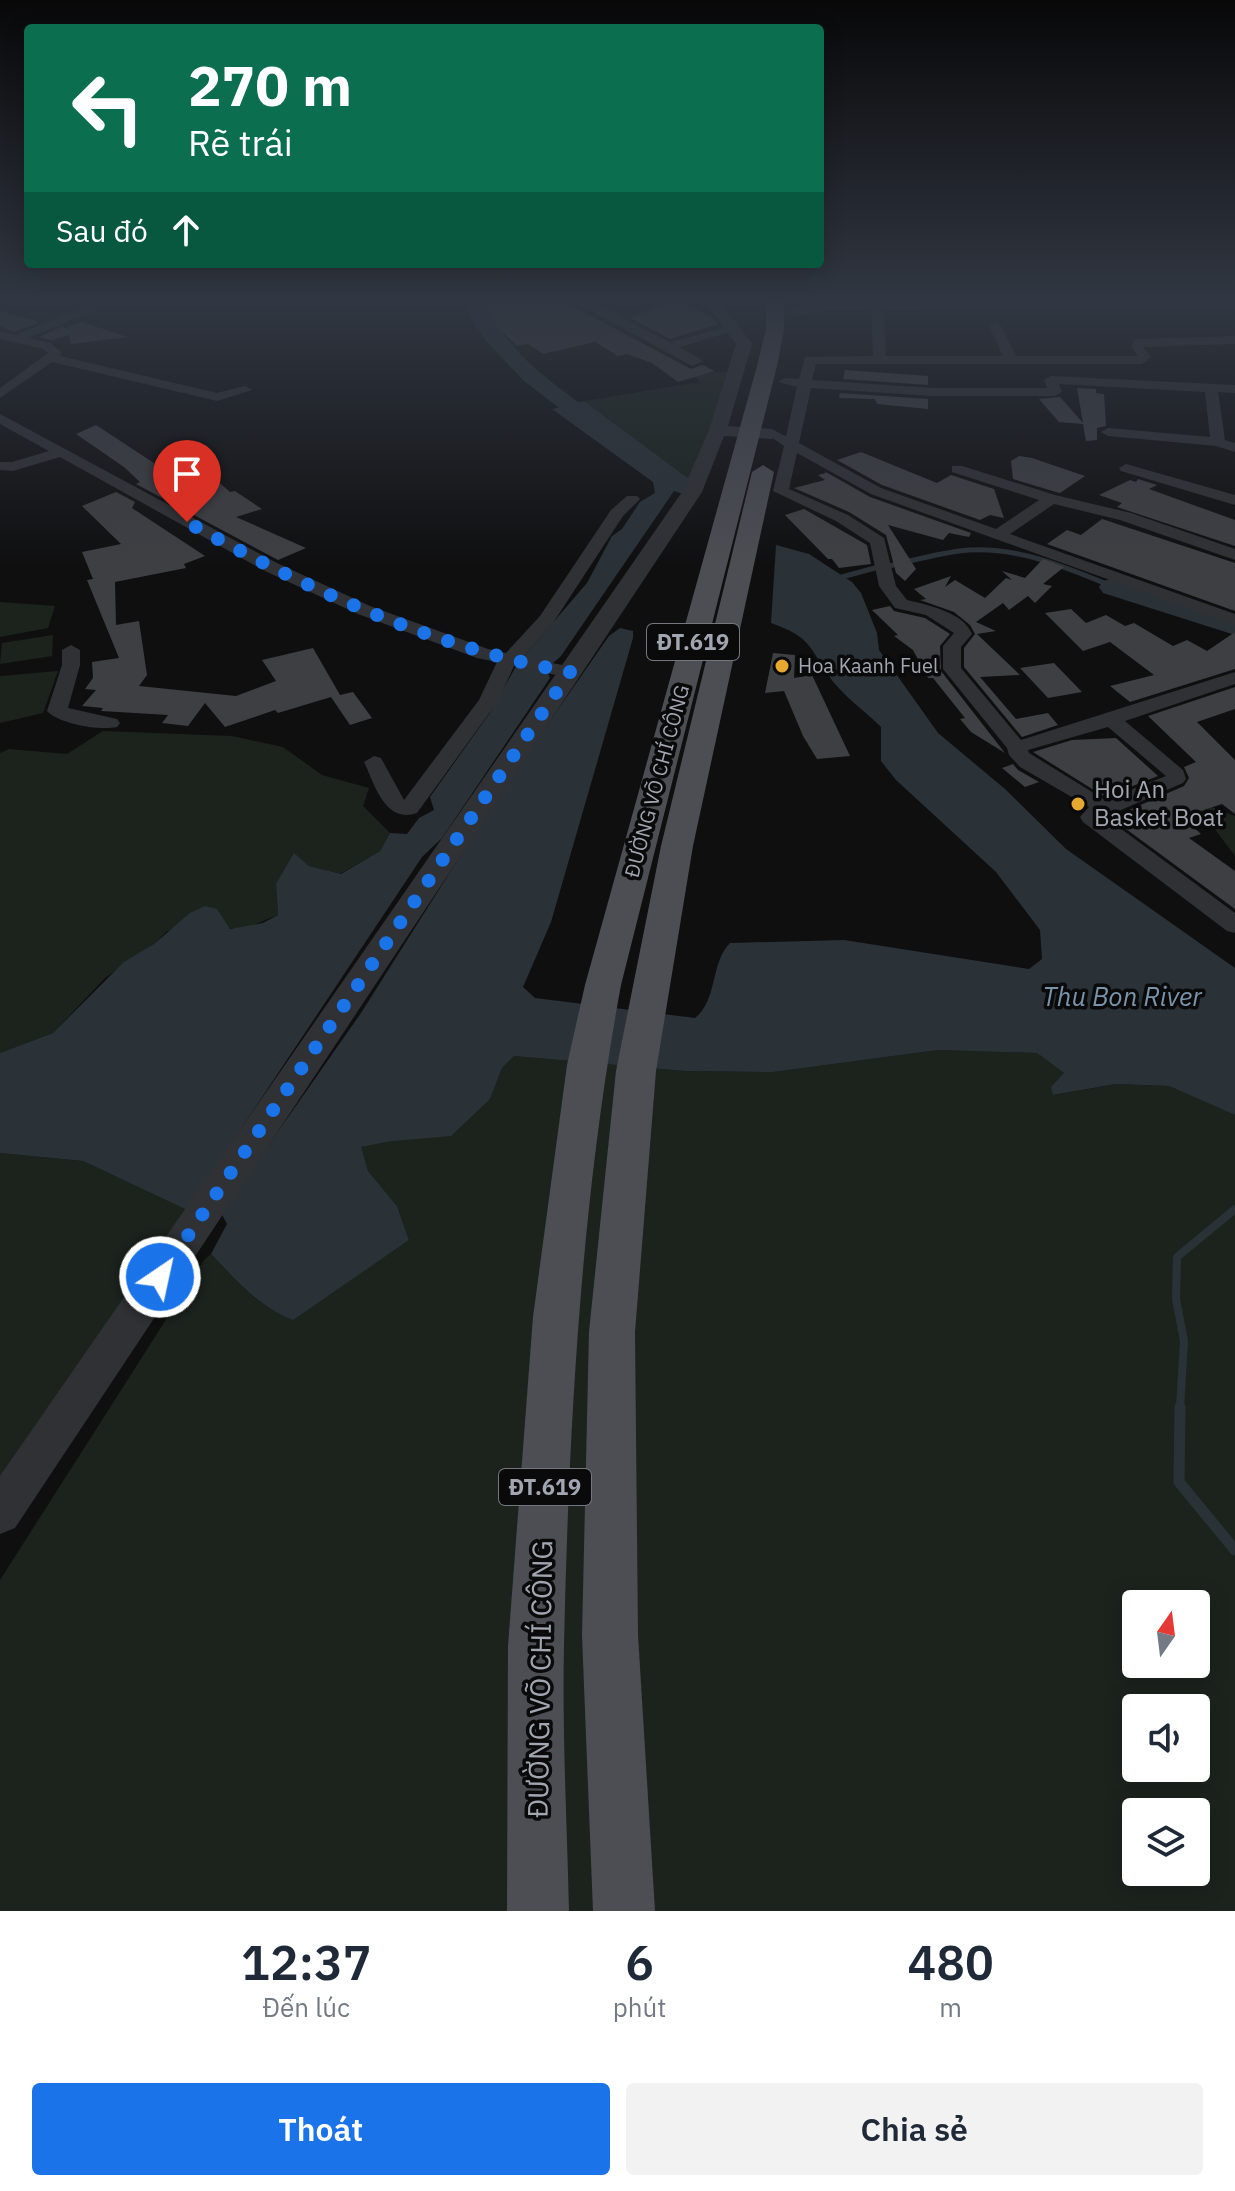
<!DOCTYPE html>
<html lang="vi">
<meta charset="utf-8">
<style>
body{margin:0;font-family:"IBM Plex Sans",sans-serif;background:#f2f2f3;color:#1f2937;height:100vh;display:flex;flex-direction:column;font-size:30px;white-space:nowrap}
*{box-sizing:border-box;margin:0}
p{font-size:26px;color:#747a83}
.icon{flex:none;width:44px;height:44px;fill:none;stroke:currentColor;stroke-width:2;stroke-linecap:round;stroke-linejoin:round}
.map{position:relative;height:1911px;overflow:hidden}
.sheet{display:flex;flex-direction:column;background:#fff;flex:1}
.sheet>*{flex:none}
.banner{position:absolute;left:24px;top:24px;width:800px;height:244px;border-radius:8px;box-shadow:0 4px 20px #0003;background:#0b6e4f;color:#fff;overflow:hidden}
.needle{width:52px;rotate:14deg}
.tools{position:absolute;left:1122px;top:1590px;display:grid;gap:16px}
.tools a{display:grid;place-items:center;width:88px;height:88px;border-radius:8px;background:#fff;box-shadow:0 4px 20px #0003;font-size:40px}
.pin{position:absolute;display:grid;place-items:center;width:68px;height:68px;color:#fff;margin:-82px -34px;border-radius:50% 50% 50% 0;rotate:-45deg;box-shadow:0 0 8px #0007}
.pin .icon{rotate:45deg}
.me{position:absolute;width:88px;margin:-44px;rotate:34deg;stroke-linejoin:round;filter:drop-shadow(0 0 6px #0008)}
.turn{display:flex;align-items:center;gap:28px;height:168px;padding:0 32px;font-size:36px}
.turn .icon{width:104px;height:104px;stroke-width:2.5}
.turn b{display:block;font-size:56px;line-height:68px}
.then{display:flex;align-items:center;height:76px;padding:0 32px;background:#0003;gap:16px;font-size:30px}
.eta{display:flex;justify-content:space-evenly;align-items:center;height:136px;text-align:center}
.eta b{font-size:48px;font-weight:600;line-height:56px}
.action{display:flex;gap:16px;margin-top:auto;padding:16px 32px}
.action a{flex:1;height:92px;border-radius:8px;background:#1a73e8;color:#fff;font-size:32px;font-weight:600;line-height:92px;text-align:center}
.action a+a{background:#f2f2f3;color:#1f2937}
.map>svg:first-child{display:block}
.green{fill:#1c231d;fill-rule:evenodd}
.water{fill:#2a3238}
.lines{fill:none;stroke-linecap:round;stroke-linejoin:round}
.stream-far2{stroke:#2a3238;stroke-width:5}
.stream-far1{stroke:#2a3238;stroke-width:8}
.stream{stroke:#2a3238;stroke-width:11}
.river{fill:#2a3238;fill-rule:evenodd}
.building{fill:#3e3f43}
.minor{fill:#303135;fill-rule:evenodd}
.tertiary{fill:#303135;fill-rule:evenodd}
.primary{fill:#4d4e54;fill-rule:evenodd}
.route{stroke:#1a73e8;stroke-width:14;stroke-dasharray:0 25.2}
.poi-dot{fill:#e7a830;stroke:#0a0a0b;stroke-width:3}
.labels{text-anchor:middle;stroke-width:7;stroke-linejoin:round;paint-order:stroke}
.far-poi-label{font-size:20px;fill:#a1a6b1;stroke:#0a0a0b;text-anchor:start}
.far-street-label{font-size:20px;fill:#a1a6b1;stroke:#0a0a0b}
.shield{fill:#0a0a0b;stroke:#74777f;stroke-width:2}
.shield-label{font-size:22px;font-weight:bold;fill:#a1a6b1}
.poi-label{font-size:24px;fill:#a1a6b1;stroke:#0a0a0b;text-anchor:start}
.water-label{font-size:26px;font-style:italic;fill:#7994ab;stroke:#0a0a0b}
.near-street-label{font-size:28px;fill:#a1a6b1;stroke:#0a0a0b}
</style>
<div class="map">
<svg width="1235" height="1911" viewBox="0 0 1235 1911">
<rect width="100%" height="100%" fill="#0f0f10"/>
<path class="green" d="M731 371 692 481 584 401 700 382 693 374Z
M0 602 55 606 48 628 0 637Z
M53 635 52 656 0 664 2 643Z
M58 671 43 713 0 723V676Z
M103 731 232 736 283 747 322 775 369 788 363 806 390 833 380 851 340 874 309 866 294 854 276 885 278 915 246 928 167 931 154 944 105 978 53 1033 0 1053V753L9 749 67 754Z
M1193 800 1235 816V856Z
M938 1050 1037 1053 1064 1073 1054 1095 1116 1084 1169 1086 1235 1115V1911H0V1580L204 1260 211 1254C236 1280 258 1308 293 1319L409 1240 397 1206 368 1171 360 1147 391 1141 490 1099 502 1068 514 1056 685 1071 773 1072ZM1136 1604H1196V1664H1136ZM1136 1708H1196V1768H1136ZM1136 1812H1196V1872H1136Z
M0 1153 83 1161 187 1210 0 1481Z"/>
<path class="water" d="M584 401 692 481 686 495 674 491 561 656 546 669 550 678 442 838 422 857 187 1210 83 1161 0 1153V1053L53 1033 124 962 154 944 190 913 205 906 217 909 230 929 263 923 278 915 276 884 294 853 309 866 341 874 380 851 390 833 407 834 419 818 434 810 430 797 489 714 518 663 587 583 612 536 622 529 640 502 655 493 653 482 552 409Z
M776 545 809 554 852 582 861 593 877 633 879 650 938 733 1005 789 1066 849 1235 968V1115L1169 1086 1116 1084 1053 1095 1051 1087 1064 1073 1037 1053 938 1050 773 1072 685 1071 514 1056 502 1068 490 1099 451 1136 392 1141 361 1147 368 1171 397 1206 409 1240 293 1320C258 1307 236 1280 211 1254L227 1224 221 1213 361 1013 502 790 609 636 620 628 633 631V638L551 922 523 987 535 998 695 1018C718 1000 710 963 730 943L844 940 1029 969 1042 959 1040 930 996 872 896 780 881 761V727C867 713 849 700 836 685 809 652 817 639 771 623Z"/>
<g class="lines">
<path class="stream-far2" d="M889 566C915 560 942 552 969 550 1020 547 1068 568 1114 587
M838 578 875 568"/>
<path class="stream-far1" d="M1180 1409 1184 1341 1176 1299 1177 1257 1235 1209"/>
<path class="stream" d="M1180 1407 1179 1482 1235 1550"/>
<path class="river" d="M465 298H485C505 359 573 397 623 433L627 438 623 443H605L524 381 486 341 470 317Z
M1114 578 1235 616V635L1103 593 1099 587 1103 581Z"/>
</g>
<path class="building" d="M557 298 691 369 702 365 715 371 678 382 652 363 627 354 618 356 595 342 543 354 528 344 517 346 497 327 485 302Z
M677 298 712 317 718 324 670 339 630 318Z
M0 311 40 322 14 332 0 326Z
M81 322 128 337 71 344 69 335 52 340 39 337 61 327 68 329V327Z
M845 370 928 376V385L843 379Z
M1077 388 1096 389V393L1104 394 1106 426 1097 428V440L1086 441 1083 424 1059 422 1039 399 1060 397 1083 423Z
M840 393 928 399V409L877 404 875 399 839 398Z
M96 425 166 471 197 463 230 492 235 491 262 509 236 517 306 548 278 560 136 484 140 482 124 467 76 434Z
M861 452 937 483 951 475 994 489 1004 518 990 515 980 520 882 485 837 460Z
M1019 456 1032 458 1085 476 1060 493 1056 492 1013 479 1011 461Z
M824 471 870 497 971 533 969 537 949 533 943 540 888 525 916 569 905 581 896 573 886 535 849 512 794 488 825 480 818 475 826 473Z
M1138 479 1157 485 1149 489 1235 520V546L1117 507 1122 503 1099 495 1130 480 1136 482Z
M116 492 135 502 132 508 205 556 184 564 186 568 115 582 116 625 139 621 147 675 139 686 236 696 276 681 262 660 313 648 340 695 353 692 372 718 350 725 331 697 278 713 275 710 225 727 205 703 188 726 162 723 168 715 101 711 103 708 82 706 96 690 85 689 93 678 92 662 119 658 87 580 93 579 82 552 121 544 82 506Z
M804 509 867 545 871 564 839 568 832 559H828L785 515Z
M1102 519 1235 563V611L1047 544 1067 530 1081 535Z
M1043 559 1064 567 1043 584 1052 586 1035 603 1028 596 1009 610 1003 603 976 622 996 631 977 634 1020 675 980 677 1016 719 1048 713 1058 725 1022 737 964 667V648L975 634 970 625 954 612 920 600 926 599 914 589 951 576 945 587 955 580 985 598 1006 578 1012 580 1002 571 1025 578Z
M890 606 894 611 925 618 950 634 940 646 941 671 1005 753 971 732 960 719 965 718 933 678H928L913 650 894 636 898 635 872 610Z
M1071 609 1086 623 1106 615 1125 626 1134 623 1173 646 1187 640 1207 651 1235 632V669L1130 702 1110 686 1154 675 1110 642 1083 651 1045 613Z
M773 653 795 655 794 678 812 675 850 756 817 759 803 736 784 691 765 693Z
M1054 663 1082 692 1048 698 1020 668Z
M1235 687V709L1197 722 1235 760V814L1222 804 1182 817 1201 834 1189 838 1235 871V909L1111 818 1184 786 1189 778 1184 767 1196 762 1148 716Z
M1116 738 1158 776 1105 797 1033 752 1072 740Z
M1013 764 1018 770 1039 782 1025 787 1002 768Z"/>
<g class="lines">
<path class="minor" d="M105 298H122L29 338 51 343 62 353 60 356 217 393 245 386 252 390 217 401 52 362 0 398V388L48 353 43 349 0 339V331L15 335Z
M568 298H583L670 342 734 325 740 329 680 347 703 361 692 366Z
M871 298H883L886 356H1003L989 326 995 322 1001 326 1016 356H1138L1131 347 1134 340 1138 339 1235 336V344L1143 347 1151 357 1142 364H816L812 380 932 388H1047L1044 380 1051 376 1235 385V393L1218 392 1225 440 1235 443V452L1216 446 1108 436 1101 432 1108 428 1210 437 1205 392 1059 384 1062 392 1055 396H932L811 388 799 443 881 488 996 529 1039 500 952 472V466H962L1055 495 1131 513 1235 549V560L1120 520 1054 504 1010 534 1235 614V625L871 494 797 453 789 489 848 515 884 538 896 586 907 600C928 605 963 612 972 634L961 647V668L1021 740 1235 672V684L1125 721 1183 770 1186 779 1183 783 1105 817 1235 913V933L1227 931 1083 822 1080 817 1089 807 1020 767 1009 755 1007 748 943 669V646L954 633 926 615 895 608 879 586 870 543 836 521 773 491 784 446 771 437 778 433 786 436 797 387 778 382 785 378 799 379 805 357 873 356ZM1108 727 1166 776 1105 800 1029 753 1028 750Z
M0 414 277 563 370 606 488 649 506 653 540 616 611 510 627 496H637L640 499 623 516 553 623 523 657 577 668 579 672 577 676 570 678 514 666 498 701 417 813C385 824 375 785 364 762L374 756 381 758 404 800 479 700 497 662 477 658 358 614 265 571 60 457 13 471 0 470V462H12L49 451 0 424Z
M1126 464 1235 495V505L1121 471 1119 468Z
M71 645 80 650V665L68 708 117 719 120 723 117 727C100 731 59 724 47 711L62 665V650Z"/>
<path class="tertiary" d="M702 298H717L752 344 728 426 772 429 781 434 772 439 724 436 702 492 15 1528 0 1534V1476L682 492 709 430 736 344Z
M1235 301V309L826 310 794 316 787 312 789 309 826 302Z"/>
<path class="primary" d="M766 298H784V329L777 366 621 985C581 1201 569 1424 564 1644 562 1733 567 1822 569 1911H507L508 1646 533 1317 567 1065 585 985 757 366 766 329Z
M763 465 774 472 693 846 656 1071 635 1332 638 1635 655 1911H593L582 1635 589 1332 616 1071 661 846 752 472Z"/>
</g>
<linearGradient id="sky" x2="0" y2="1"><stop stop-color="#080809"/><stop offset="0.53" stop-color="#313742"/><stop offset="1" stop-color="#313742" stop-opacity="0"/></linearGradient>
<rect width="1235" height="566" fill="url(#sky)"/>
<g class="lines">
<path class="route" d="M160 1277 570 672C434 648 307 589 187 522"/>
</g>
<g class="poi-dot">
<circle cx="782" cy="666" r="8"/>
<circle cx="1078" cy="804" r="8"/>
</g>
<g class="labels">
<g class="far-poi-label">
<text x="798" y="673">Hoa Kaanh Fuel</text>
</g>
<g class="far-street-label">
<text transform="translate(657 781) rotate(-75)" y="7">ĐƯỜNG VÕ CHÍ CÔNG</text>
</g>
<g class="shield">
<rect x="647" y="624" width="92" height="36" rx="6"/>
<rect x="499" y="1469" width="92" height="36" rx="6"/>
</g>
<g class="shield-label">
<text x="693" y="650">ĐT.619</text>
<text x="545" y="1495">ĐT.619</text>
</g>
<g class="poi-label">
<text x="1094" y="798">Hoi An<tspan x="1094" dy="28">Basket Boat</tspan></text>
</g>
<g class="water-label">
<text x="1122" y="1006">Thu Bon River</text>
</g>
<g class="near-street-label">
<text transform="translate(540 1679) rotate(-89)" y="10">ĐƯỜNG VÕ CHÍ CÔNG</text>
</g>
</g>
</svg>
<div class="tools">
<a><svg class="needle" viewBox="-14 -14 28 28"><path d="M0-13l5 13h-10z" fill="#e53935"/><path d="M0 13l5-13h-10z" fill="#747a83"/></svg></a>
<a><svg class="icon" aria-label="sound" viewBox="0 0 24 24"><path d="M4 9h4l5-4v14l-5-4H4zM17 9q2 3 0 6"/></svg></a>
<a><svg class="icon" aria-label="layers" viewBox="0 0 24 24"><path d="M12 4l9 5-9 5-9-5zM3 14l9 5 9-5"/></svg></a>
</div>
<div class="pin" style="left:187px;top:522px;background:#d93025"><svg class="icon" aria-label="arrive" viewBox="0 0 24 24"><path d="M6 21V4h12l-3 4 3 4H6"/></svg></div>
<svg class="me" style="left:160px;top:1277px" viewBox="-20 -20 40 40"><circle r="17" fill="#1a73e8" stroke="#fff" stroke-width="3"/><path d="M0-11L8 9 0 5-8 9z" fill="#fff"/></svg>
<div class="banner">
<div class="turn"><svg class="icon" aria-label="left" viewBox="0 0 24 24"><path d="M17 20v-9H6M10 6l-5 5 5 5"/></svg><div><b>270 m</b>Rẽ trái</div></div>
<div class="then">Sau đó<svg class="icon" aria-label="ahead" viewBox="0 0 24 24"><path d="M12 20V5M6 11l6-6 6 6"/></svg></div>
</div>
</div>
<section class="sheet">
<div class="eta">
<div><b>12:37</b><p>Đến lúc</p></div>
<div><b>6</b><p>phút</p></div>
<div><b>480</b><p>m</p></div>
</div>
<div class="action"><a>Thoát</a><a>Chia sẻ</a></div>
</section>
